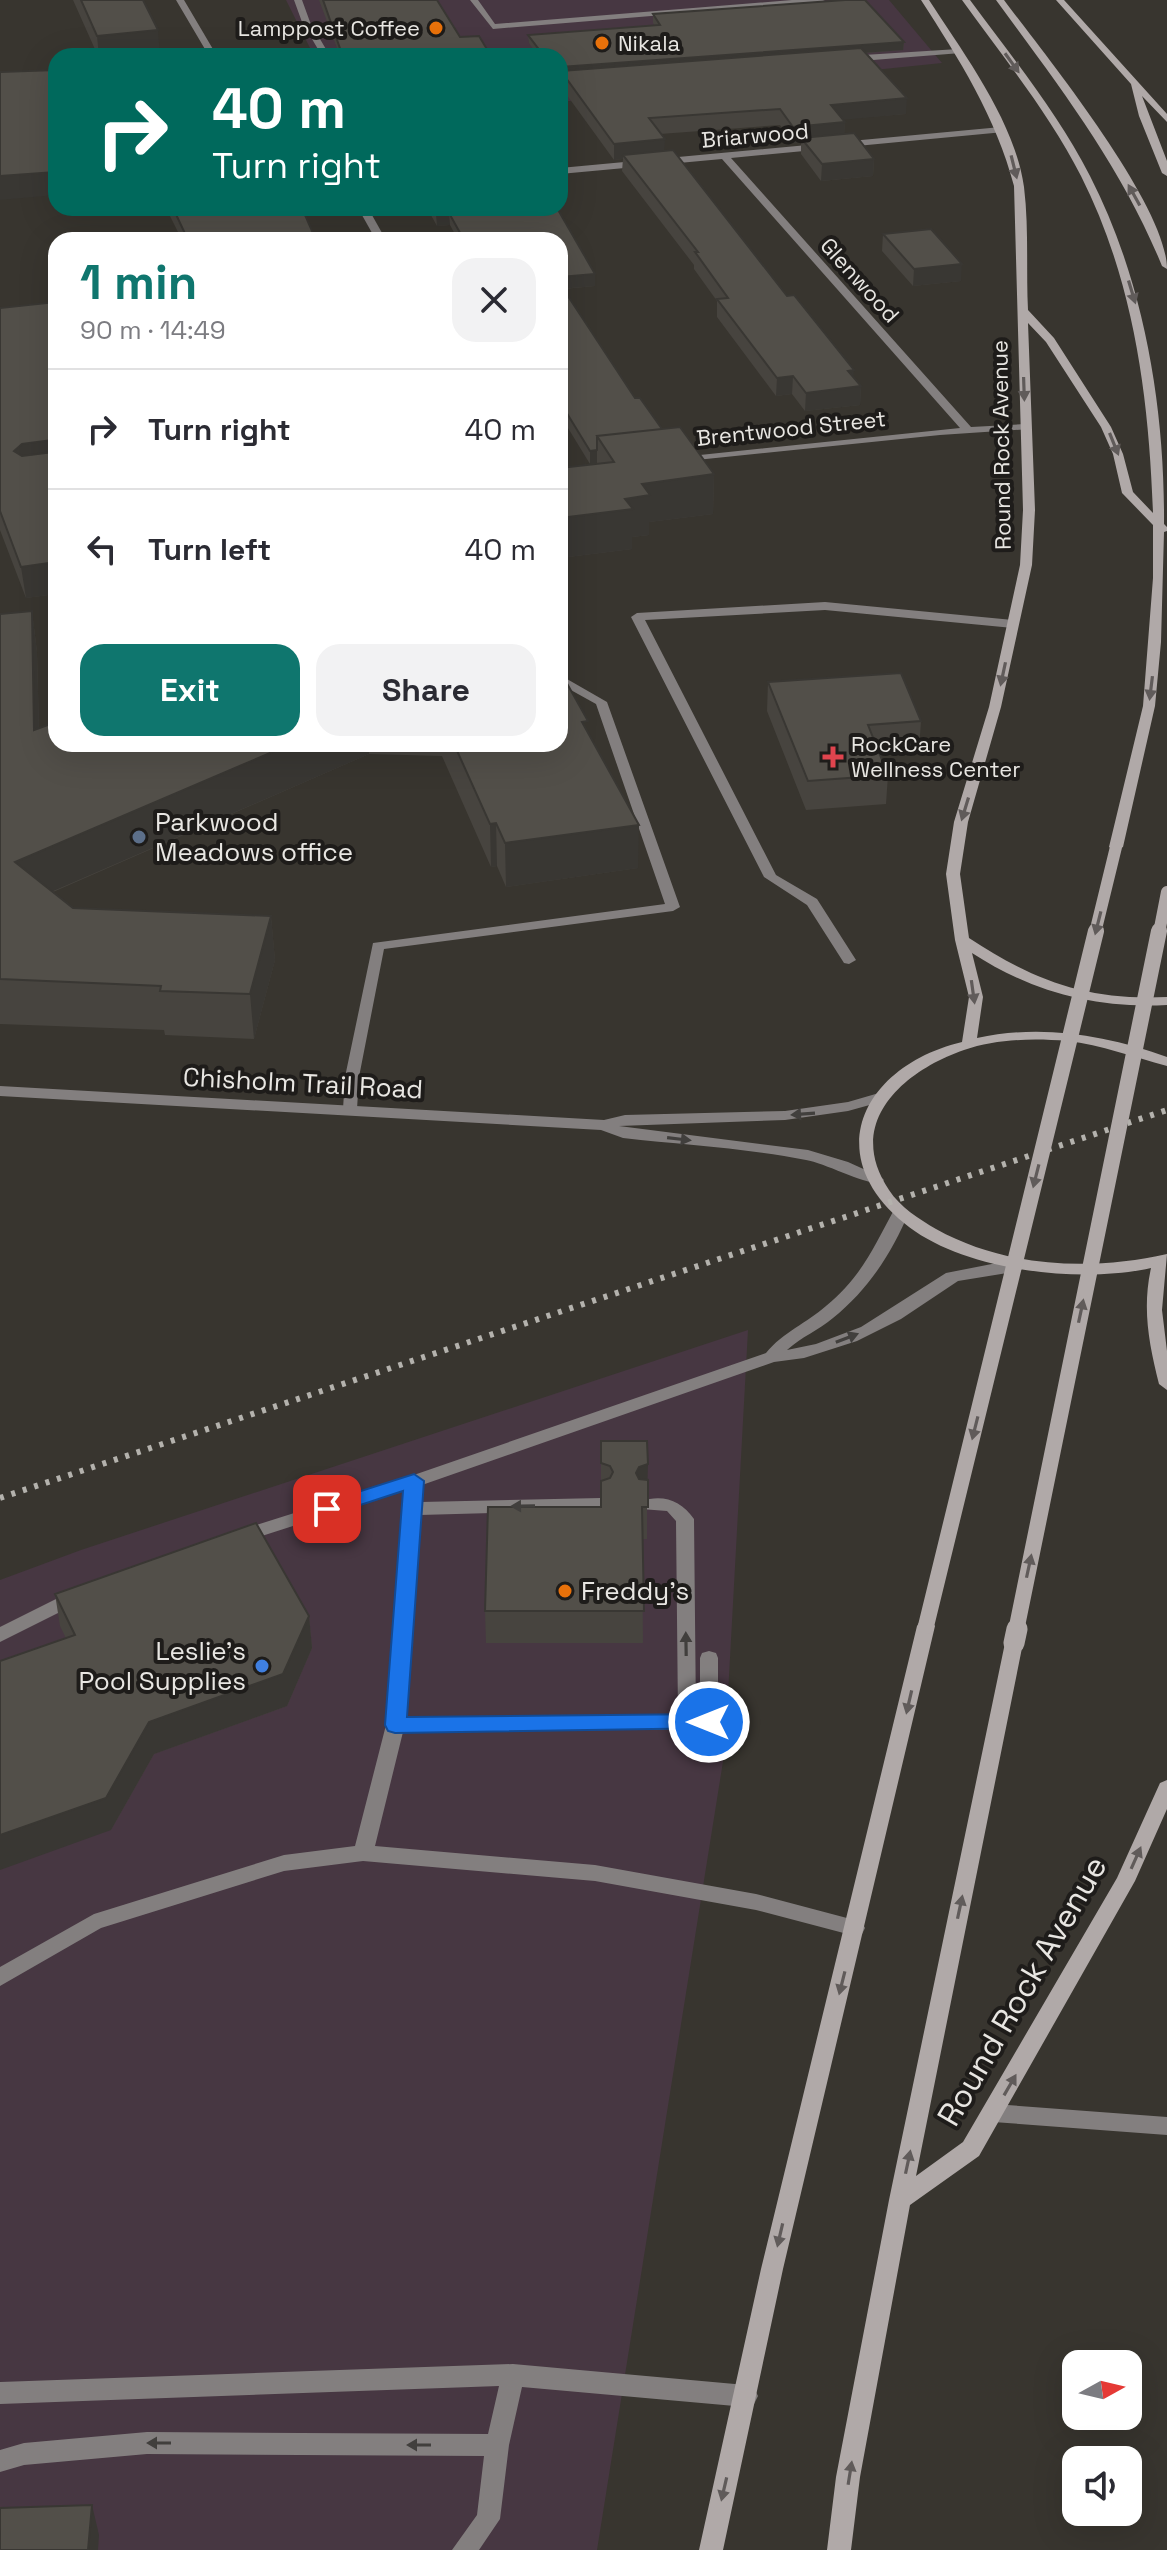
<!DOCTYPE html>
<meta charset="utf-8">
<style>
body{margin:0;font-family:"Space Grotesk",sans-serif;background:#f2f2f3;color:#2b2b33;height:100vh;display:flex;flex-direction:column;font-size:30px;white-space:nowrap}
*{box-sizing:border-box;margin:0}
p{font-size:26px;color:#7c7c81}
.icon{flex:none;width:44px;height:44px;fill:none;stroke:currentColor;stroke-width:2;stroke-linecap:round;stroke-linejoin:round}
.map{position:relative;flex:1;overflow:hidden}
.side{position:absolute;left:48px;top:232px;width:520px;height:520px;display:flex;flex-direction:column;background:#fff;border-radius:24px;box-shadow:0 8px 32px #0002}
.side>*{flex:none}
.top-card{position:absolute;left:48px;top:48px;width:520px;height:168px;border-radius:24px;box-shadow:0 8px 32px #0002;background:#00695c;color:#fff;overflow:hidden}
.needle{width:52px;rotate:82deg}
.fabs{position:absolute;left:1062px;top:2350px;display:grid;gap:16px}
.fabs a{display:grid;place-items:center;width:80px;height:80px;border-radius:16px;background:#fff;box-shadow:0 8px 32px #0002;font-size:40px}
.pin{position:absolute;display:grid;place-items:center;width:68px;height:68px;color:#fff;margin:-34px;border-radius:16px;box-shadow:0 4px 12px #0006}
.me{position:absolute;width:88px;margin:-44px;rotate:270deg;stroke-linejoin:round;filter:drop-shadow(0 0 6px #0008)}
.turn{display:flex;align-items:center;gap:28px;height:168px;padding:0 32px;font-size:36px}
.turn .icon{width:104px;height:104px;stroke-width:2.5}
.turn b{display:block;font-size:56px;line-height:68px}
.round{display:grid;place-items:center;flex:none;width:84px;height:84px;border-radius:24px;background:#f2f2f3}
.head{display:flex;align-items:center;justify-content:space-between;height:136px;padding:0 32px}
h1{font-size:48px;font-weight:700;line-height:60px;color:#0f766e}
.action{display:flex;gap:16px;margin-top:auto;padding:16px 32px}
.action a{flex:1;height:92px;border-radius:24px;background:#0f766e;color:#fff;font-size:32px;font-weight:700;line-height:92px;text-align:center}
.action a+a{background:#f2f2f3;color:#2b2b33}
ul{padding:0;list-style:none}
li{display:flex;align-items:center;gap:24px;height:120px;padding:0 32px;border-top:2px solid #e1e1e2}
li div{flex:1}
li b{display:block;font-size:30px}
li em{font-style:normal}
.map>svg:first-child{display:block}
.commercial{fill:#473742}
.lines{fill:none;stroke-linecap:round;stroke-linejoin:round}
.lane{fill:#837f7f;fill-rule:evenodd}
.street{fill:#837f7f;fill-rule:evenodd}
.secondary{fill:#b0a9a8;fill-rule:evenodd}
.rail{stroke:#b4b2ad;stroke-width:6;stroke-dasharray:4 8;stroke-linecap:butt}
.secondary-bridge-far2{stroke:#b0a9a8;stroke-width:12}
.secondary-bridge-far1{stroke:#b0a9a8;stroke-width:16}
.secondary-bridge{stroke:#b0a9a8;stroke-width:21}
.wall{fill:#47443f}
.shaded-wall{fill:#393733}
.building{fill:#524f49;stroke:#393733;stroke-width:2;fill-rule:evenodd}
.oneway{fill:#605b5a}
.oneway2{fill:#413f3d}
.route{fill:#1a73e8;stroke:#114b97;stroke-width:2}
.food-dot{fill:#e8710a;stroke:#1e1c1a;stroke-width:3}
.health-dot{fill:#e0444e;stroke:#1e1c1a;stroke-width:3}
.service-dot{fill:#5c6f8a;stroke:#1e1c1a;stroke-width:3}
.shop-dot{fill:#3f7fe0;stroke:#1e1c1a;stroke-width:3}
.labels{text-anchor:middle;stroke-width:8;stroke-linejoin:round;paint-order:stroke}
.far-poi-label{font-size:22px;fill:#e8e6e2;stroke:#1e1c1a;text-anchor:start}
.far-street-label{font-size:22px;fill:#e8e6e2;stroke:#1e1c1a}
.poi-label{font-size:26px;fill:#e8e6e2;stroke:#1e1c1a;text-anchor:start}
.street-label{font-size:26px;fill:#e8e6e2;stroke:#1e1c1a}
.near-street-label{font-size:32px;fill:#e8e6e2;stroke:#1e1c1a}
</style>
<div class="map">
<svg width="1167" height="2550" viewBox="0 0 1167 2550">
<rect width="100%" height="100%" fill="#38352f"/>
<path class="commercial" d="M286 0H889L942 63 560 102V56H314Z
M748 1330 725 1749 597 2550H0V1580L81 1550Z"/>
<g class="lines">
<path class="lane" d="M176 0H184L217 56H209Z
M294 0H302L310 22 330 56H322L302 22Z
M470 0H478L495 24 792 0H825L821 2 493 29Z
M958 49 961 53 848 62 844 59 848 56Z
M825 602 1013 620 1019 624 1013 628 825 610 645 620 776 875 817 899 856 960 849 964 844 963 807 905 764 877 631 617 637 613Z
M560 675 607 702 680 907 673 911 384 949 359 1077 357 1109 350 1114 345 1112 343 1109 345 1077 373 943 665 904 596 704 560 684Z
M901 1207 909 1212C892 1253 868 1290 833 1318 819 1330 801 1337 787 1350L816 1344 861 1327 946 1273 1002 1262 1019 1261 1027 1266 1019 1271 958 1281 901 1319 857 1341 804 1358 774 1362 422 1485 421 1502 601 1498 607 1500 610 1504 607 1508 601 1510 420 1515 405 1718 678 1715 676 1521 667 1511 641 1509 638 1505 641 1501C663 1494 681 1500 694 1519L696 1715H700V1658L702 1653 709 1651 716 1653 718 1658V1722L716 1727 709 1729 403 1732 375 1846 595 1865 756 1894 862 1922 865 1928 862 1934 855 1936 756 1910 595 1881 363 1861 284 1871 101 1928 0 1986V1967L94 1914 284 1855 355 1846 386 1725 405 1490 240 1543 234 1542 231 1537 234 1532 408 1477 766 1353C783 1332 807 1323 826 1306 863 1275 873 1248 895 1208Z
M76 1589 82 1591 85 1596 82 1601 0 1642V1627Z
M993 2104 1167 2117V2135L993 2122 985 2120 982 2113 985 2106Z
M513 2364 746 2385 754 2388 758 2396 754 2404 746 2407 522 2387 509 2445 500 2519 479 2550H452L477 2515 484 2456 147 2454 24 2465 0 2472V2450L24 2443 147 2432 488 2434 499 2386 0 2404V2382Z"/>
<path class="street" d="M1001 127 1005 130 1004 132 731 158 971 427 1026 424 1030 425V429L940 435 677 462V458L681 457 960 428 722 159 560 174V168Z
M358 208H368L386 240H376Z
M0 1086 604 1120 625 1115 785 1111 848 1102 879 1093 884 1095 886 1098 884 1101 848 1111 785 1120 619 1126 808 1150 848 1162 881 1177 884 1180 881 1183C868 1186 825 1163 806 1160 746 1148 684 1145 623 1138L601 1130 0 1096Z"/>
<path class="secondary" d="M921 0H929C964 54 1015 122 1024 187 1029 227 1026 270 1028 310L1054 338 1111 427 1123 454 1133 492 1153 513C1149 397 1134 281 1081 176 1049 113 1003 57 962 0H970C1012 57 1058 113 1090 176 1144 281 1165 407 1164 524L1167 527V531L1164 532 1161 642 1155 706 1123 847 1116 851 1109 847 1143 706 1153 578V525L1122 493 1113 454 1101 427 1046 342 1028 323 1035 510 1032 565 1001 707 968 822 960 874 969 938C1034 981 1088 1001 1167 997V1005C1096 1009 1032 992 972 953L983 997 977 1038C1041 1024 1106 1035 1167 1057V1066C1133 1057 1102 1045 1067 1041 1033 1038 996 1039 964 1050 903 1071 844 1123 889 1190 900 1207 919 1219 936 1229 1006 1268 1091 1271 1167 1254L1162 1310 1167 1351V1390L1159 1384C1149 1344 1142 1309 1151 1268 1081 1284 961 1271 904 1223 818 1152 866 1065 962 1042L969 997 955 940 946 874 954 822 989 707 1020 565 1023 510 1014 186C996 117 959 59 921 0Z
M996 0H1004C1045 55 1167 205 1167 269L1162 266C1122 167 1059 86 996 0Z
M1056 0H1064L1167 114V122L1142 96 1167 161V176L1162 173 1139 116 1131 84Z
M926 1619 932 1621 935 1626 783 2269 723 2550H699L761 2269 917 1626 920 1621Z
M1014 1636 1020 1638 1023 1643 916 2176 963 2142 1117 1878 1160 1783 1167 1780V1809L1135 1881 979 2156 910 2205 860 2477 851 2550H827L836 2477 889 2200 1005 1643 1008 1638Z"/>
<path class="rail" d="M0 1498 1167 1110"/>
<path class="secondary-bridge-far2" d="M1095 933 1116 847
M1159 933 1167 892"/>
<path class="secondary-bridge-far1" d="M926 1626 1096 931
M1016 1631 1159 931"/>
<path class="secondary-bridge" d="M1014 1643 1017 1629"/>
</g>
<path class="wall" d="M73 0H143L160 55 98 56Z
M319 0H437L460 37 491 56H340Z
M653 14 904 42 903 50 866 53 906 114 843 119 845 122 844 134 874 159 873 176 821 181 801 154V143H793L780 125 660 134 664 151 787 296 861 386 860 405 805 411 792 394 776 396 717 317V301L694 269V265L622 171 623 159 614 160 561 87 560 56H538L529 43 528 35 655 26 653 23Z
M168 208H302L316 240H182L168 212Z
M427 208H557L595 286 563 289 635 398 662 429 714 474 713 514 649 522V535L632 537V549L560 558V468L590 464 560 415V240H458L450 225 437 226Z
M883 234 961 281 913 286 882 251Z
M56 302V594L26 598 0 530V308Z
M32 611 37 652 39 729 56 744H560L588 732 638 868 506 887 497 866 491 867 442 756 369 754 53 892 73 908 271 916 275 960 254 1039 165 1035 164 1030 0 1024V614Z
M768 682 921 721 919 750 879 753 888 775 886 804 806 810 767 711Z
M601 1441H647V1539H642L643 1643H486L485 1611 601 1507Z
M55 1594 309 1616 312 1648 287 1706 154 1754 111 1830 66 1638 60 1626Z"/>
<path class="shaded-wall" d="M158 30 160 55 99 56 97 36Z
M904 42 903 50 563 75 561 71 560 75V67Z
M358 53V56H343L342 54Z
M907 98 906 114 830 121 831 105Z
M845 122 844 139 801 138V143H793V127Z
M665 139 664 155H623V159L614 160V144Z
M874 159 873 176 821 181 822 164Z
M56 172V195L0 200V176Z
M449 213 450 225 437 226 436 214Z
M962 264 961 281 913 286 914 269Z
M595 274V286L560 289V277Z
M854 370 853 387 861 386 860 405 805 411 806 393 848 371Z
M793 376 792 394 776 396 777 378Z
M52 440 56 470 26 474 14 451 22 444Z
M597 450V463L590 464V451Z
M714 474 713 514 649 522V535L632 537V549L560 558V518L625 499 642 484Z
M56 562V594L26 598 21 567Z
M32 611 37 652 40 773 34 730Z
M291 744H369V754L21 905 15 862Z
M496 823 497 866 491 867 490 824Z
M639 825 638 868 506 887 505 843Z
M271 916 275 960 254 1039 250 994Z
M648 1464 647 1496 636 1473 639 1467Z
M309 1616 312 1648 287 1706 154 1754 111 1830 0 1870V1835L149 1722Z
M92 2505 99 2535 98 2550H88Z"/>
<path class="building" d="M81 0H143L158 30 97 36Z
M323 0H437L460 37 479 36 491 56H359L358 53 342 54Z
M845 0H865L904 42 560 67V56H544L528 35 660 25 653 14Z
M861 48 907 98 831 105 845 122 793 127 780 109 649 118 665 139 614 144 561 71Z
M56 70V172L0 176V72Z
M854 133 874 159 822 164 801 138Z
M673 150 787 296 794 295 854 370 848 371 861 386 806 393 793 376 777 378 717 299 728 298 695 252H698L623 155Z
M173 208H302L316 240H188Z
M433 208H557L595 274 560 277V240H464L449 213 436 214Z
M931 229 962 264 914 269 883 234Z
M560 284 635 398H640L662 429 597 436V450L590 451 560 402Z
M56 302V562L21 567 0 511V308ZM52 440 55 443 53 452 22 456 14 451 22 444Z
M680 427 714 474 642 484 650 495 625 499 633 509 560 518V468L614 462 597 436Z
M32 611 34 730 56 722V744H291L15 862 73 908 271 916 250 994 160 991 161 986 0 979V614Z
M560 671 588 721 582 722 639 825 505 843 496 823 490 824 454 744H560Z
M901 673 921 721 868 725 888 775 808 781 768 682Z
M601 1441H647L648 1464 639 1467 636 1473 639 1479 648 1480V1507H642L644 1611H485L488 1507H601V1481L610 1478 613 1472 610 1466 601 1463Z
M256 1523 309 1616 283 1674 149 1722 106 1798 0 1835V1661L75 1635 55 1594Z
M92 2505 88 2550H0V2508Z"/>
<defs><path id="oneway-solid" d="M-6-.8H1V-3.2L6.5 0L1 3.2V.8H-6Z" transform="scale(2)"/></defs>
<g class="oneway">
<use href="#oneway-solid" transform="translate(1012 63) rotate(54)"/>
<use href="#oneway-solid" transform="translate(1014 167) rotate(76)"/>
<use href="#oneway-solid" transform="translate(1134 195) rotate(-119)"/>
<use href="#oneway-solid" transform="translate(1132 292) rotate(73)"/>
<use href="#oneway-solid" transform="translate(1024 389) rotate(88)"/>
<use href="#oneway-solid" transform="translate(1114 444) rotate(68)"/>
<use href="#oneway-solid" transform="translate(1003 674) rotate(102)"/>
<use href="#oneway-solid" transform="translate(1151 688) rotate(97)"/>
<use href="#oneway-solid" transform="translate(965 809) rotate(107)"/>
<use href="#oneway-solid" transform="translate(1098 923) rotate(104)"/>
<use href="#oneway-solid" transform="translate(973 992) rotate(82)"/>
<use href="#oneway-solid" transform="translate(1036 1176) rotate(104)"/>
<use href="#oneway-solid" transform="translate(1081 1311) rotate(-78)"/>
<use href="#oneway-solid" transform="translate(975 1428) rotate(104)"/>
<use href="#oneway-solid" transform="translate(1029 1566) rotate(-78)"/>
<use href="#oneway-solid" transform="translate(909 1702) rotate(103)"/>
<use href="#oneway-solid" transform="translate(1136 1858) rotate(-66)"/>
<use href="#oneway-solid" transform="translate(960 1907) rotate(-78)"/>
<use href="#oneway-solid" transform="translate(842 1983) rotate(104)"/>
<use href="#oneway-solid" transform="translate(1010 2085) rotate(-60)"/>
<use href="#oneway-solid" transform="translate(908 2162) rotate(-78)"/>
<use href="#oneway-solid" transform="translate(780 2235) rotate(103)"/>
<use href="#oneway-solid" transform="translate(850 2473) rotate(-81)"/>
<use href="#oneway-solid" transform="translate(724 2489) rotate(103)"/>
</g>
<g class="oneway2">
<use href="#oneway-solid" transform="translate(803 1114) rotate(176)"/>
<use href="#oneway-solid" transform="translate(679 1139) rotate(7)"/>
<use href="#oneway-solid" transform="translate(847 1338) rotate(-21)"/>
<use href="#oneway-solid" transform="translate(523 1506) rotate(179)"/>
<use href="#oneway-solid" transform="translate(686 1644) rotate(-91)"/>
<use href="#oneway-solid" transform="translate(159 2443) rotate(-180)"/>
<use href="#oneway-solid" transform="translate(419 2445) rotate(180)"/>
</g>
<path class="route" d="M414 1474 424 1481 407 1717 709 1714 716 1716 719 1722 716 1728 395 1733 388 1731 385 1725 403 1491 327 1516 317 1509 320 1504Z"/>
<g class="food-dot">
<circle cx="436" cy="28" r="8"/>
<circle cx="602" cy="43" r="8"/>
<circle cx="565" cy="1591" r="8"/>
</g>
<path class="health-dot" d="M829 745h8v8h8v8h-8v8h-8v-8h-8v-8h8z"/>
<circle class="service-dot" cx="139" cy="837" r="8"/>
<circle class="shop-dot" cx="262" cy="1666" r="8"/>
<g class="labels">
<g class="far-poi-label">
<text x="420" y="36" text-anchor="end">Lamppost Coffee</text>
<text x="618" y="51">Nikala</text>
<text x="851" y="752">RockCare<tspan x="851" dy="25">Wellness Center</tspan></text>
</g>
<g class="far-street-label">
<text transform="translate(755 135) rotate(-5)" y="8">Briarwood</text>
<text transform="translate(860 280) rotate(48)" y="8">Glenwood</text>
<text transform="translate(791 428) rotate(-6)" y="8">Brentwood Street</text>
<text transform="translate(1001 445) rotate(-91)" y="8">Round Rock Avenue</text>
</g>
<g class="poi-label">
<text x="155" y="831">Parkwood<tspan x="155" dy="30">Meadows office</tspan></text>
<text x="581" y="1600">Freddy's</text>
<text x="246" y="1660" text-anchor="end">Leslie's<tspan x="246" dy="30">Pool Supplies</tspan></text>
</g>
<g class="street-label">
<text transform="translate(303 1083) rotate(3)" y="9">Chisholm Trail Road</text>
</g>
<g class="near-street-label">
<text transform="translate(1022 1991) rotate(-60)" y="11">Round Rock Avenue</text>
</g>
</g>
</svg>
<div class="fabs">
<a><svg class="needle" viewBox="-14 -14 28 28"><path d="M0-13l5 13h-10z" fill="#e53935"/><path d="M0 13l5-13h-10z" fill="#7c7c81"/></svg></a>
<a><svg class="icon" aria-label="sound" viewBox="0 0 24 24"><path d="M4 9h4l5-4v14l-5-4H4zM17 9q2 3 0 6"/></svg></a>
</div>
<div class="pin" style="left:327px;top:1509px;background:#d93025"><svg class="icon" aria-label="arrive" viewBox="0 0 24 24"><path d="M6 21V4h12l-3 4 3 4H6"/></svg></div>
<svg class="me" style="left:709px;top:1722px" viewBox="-20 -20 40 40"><circle r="17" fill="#1a73e8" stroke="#fff" stroke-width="3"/><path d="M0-11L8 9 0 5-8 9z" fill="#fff"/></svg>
<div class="top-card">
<div class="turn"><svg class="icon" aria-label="right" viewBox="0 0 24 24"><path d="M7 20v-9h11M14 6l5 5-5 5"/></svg><div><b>40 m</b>Turn right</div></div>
</div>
<section class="side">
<div class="head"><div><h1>1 min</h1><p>90 m · 14:49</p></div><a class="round"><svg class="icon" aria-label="close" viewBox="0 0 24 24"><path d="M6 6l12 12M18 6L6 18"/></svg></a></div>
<ul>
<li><svg class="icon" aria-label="right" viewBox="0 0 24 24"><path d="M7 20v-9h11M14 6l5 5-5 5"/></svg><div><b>Turn right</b></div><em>40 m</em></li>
<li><svg class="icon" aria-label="left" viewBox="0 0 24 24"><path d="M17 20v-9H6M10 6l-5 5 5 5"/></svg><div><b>Turn left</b></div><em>40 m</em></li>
</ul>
<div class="action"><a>Exit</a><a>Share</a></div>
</section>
</div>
